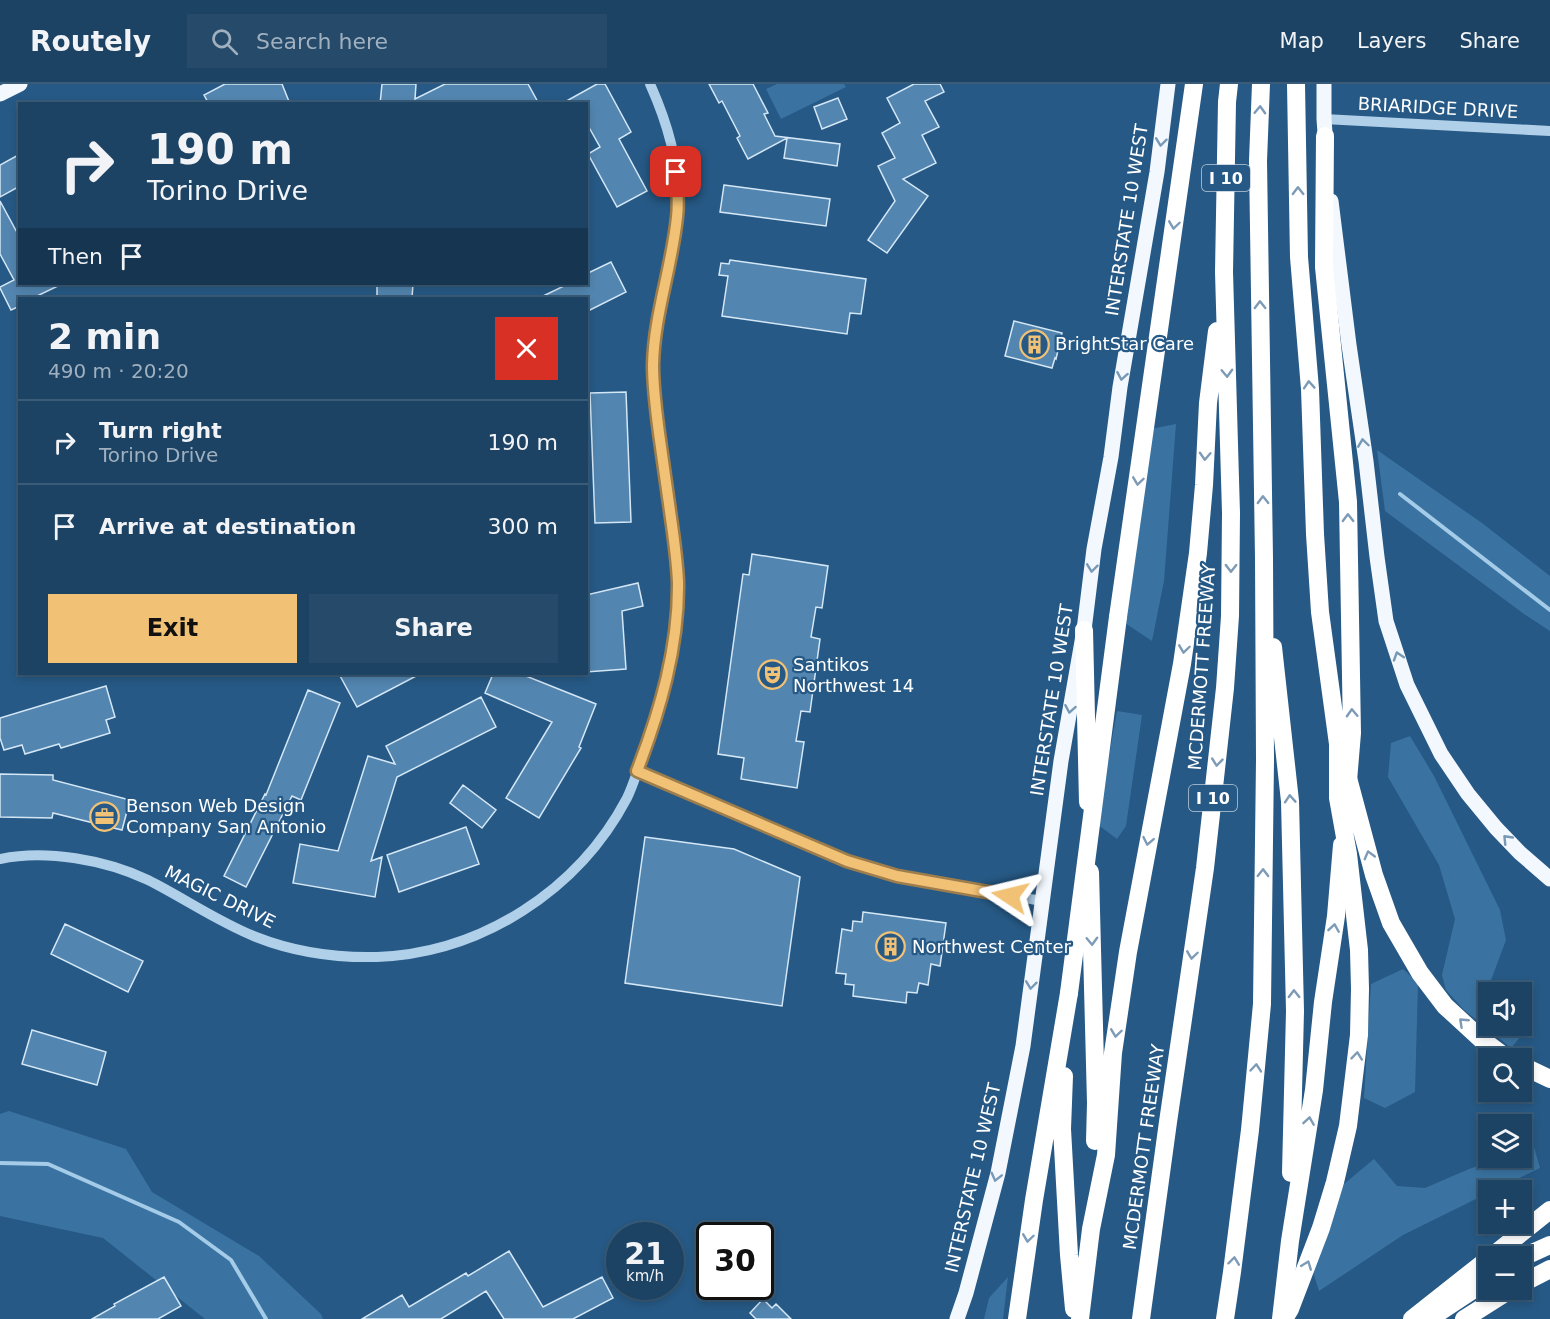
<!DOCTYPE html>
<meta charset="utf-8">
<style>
body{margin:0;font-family:"DejaVu Sans",sans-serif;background:#254a6a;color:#f1f3f6;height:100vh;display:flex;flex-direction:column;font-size:22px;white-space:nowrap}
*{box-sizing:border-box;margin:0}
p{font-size:20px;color:#a0b0bf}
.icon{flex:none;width:33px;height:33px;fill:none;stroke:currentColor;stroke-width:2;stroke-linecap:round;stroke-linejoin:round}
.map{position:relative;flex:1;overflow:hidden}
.drawer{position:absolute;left:18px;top:213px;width:570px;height:378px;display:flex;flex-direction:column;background:#1c4364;border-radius:0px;box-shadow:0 3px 9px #0003,0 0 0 2px #3a5c78}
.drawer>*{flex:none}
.hud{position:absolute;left:18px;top:18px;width:570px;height:183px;border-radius:0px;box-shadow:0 3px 9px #0003,0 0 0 2px #3a5c78;background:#1c4364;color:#f1f3f6;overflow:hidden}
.buttons{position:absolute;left:1478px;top:898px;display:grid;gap:12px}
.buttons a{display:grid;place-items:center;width:54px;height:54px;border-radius:0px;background:#1c4364;box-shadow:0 3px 9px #0003,0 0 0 2px #3a5c78;font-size:30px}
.speed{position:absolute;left:606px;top:1138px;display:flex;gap:12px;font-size:30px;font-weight:700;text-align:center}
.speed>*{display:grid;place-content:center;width:78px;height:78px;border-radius:50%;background:#1c4364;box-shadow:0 3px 9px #0003,0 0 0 2px #3a5c78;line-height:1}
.speed small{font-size:15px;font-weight:400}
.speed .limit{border:3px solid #111;border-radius:9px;background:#fff;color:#111}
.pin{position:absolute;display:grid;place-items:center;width:51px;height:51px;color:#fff;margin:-26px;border-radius:12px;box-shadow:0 3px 9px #0006}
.me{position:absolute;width:66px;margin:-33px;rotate:280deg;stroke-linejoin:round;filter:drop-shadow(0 0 4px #0008)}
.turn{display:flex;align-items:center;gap:21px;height:126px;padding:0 30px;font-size:27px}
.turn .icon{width:78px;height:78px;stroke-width:2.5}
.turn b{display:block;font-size:42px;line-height:51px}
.then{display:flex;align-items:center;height:57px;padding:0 30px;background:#0003;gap:12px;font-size:22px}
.round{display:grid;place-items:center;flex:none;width:63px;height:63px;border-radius:0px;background:#254a6a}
.headline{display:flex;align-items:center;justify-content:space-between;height:102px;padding:0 30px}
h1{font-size:36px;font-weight:700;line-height:45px}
.cta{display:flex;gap:12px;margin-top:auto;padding:12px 30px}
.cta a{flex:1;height:69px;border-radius:0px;background:#f1c175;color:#111;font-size:24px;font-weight:700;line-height:69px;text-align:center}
.cta a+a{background:#254a6a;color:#f1f3f6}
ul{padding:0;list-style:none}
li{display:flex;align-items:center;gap:18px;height:84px;padding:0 30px;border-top:2px solid #3a5c78}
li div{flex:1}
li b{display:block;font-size:22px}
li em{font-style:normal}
header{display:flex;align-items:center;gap:36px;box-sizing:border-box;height:84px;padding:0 30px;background:#1c4364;border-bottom:2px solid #3a5c78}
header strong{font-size:28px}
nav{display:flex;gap:33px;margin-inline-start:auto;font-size:21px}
.search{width:420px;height:54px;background:#254a6a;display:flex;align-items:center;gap:15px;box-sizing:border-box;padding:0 21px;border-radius:0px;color:#a0b0bf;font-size:22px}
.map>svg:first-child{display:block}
.green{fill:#3a73a1}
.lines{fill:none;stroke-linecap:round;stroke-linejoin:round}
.stream{stroke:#a4cbe8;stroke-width:4}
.building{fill:#5285af;stroke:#d4e7f6;stroke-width:1.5}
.minor{stroke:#b0cfe8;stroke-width:10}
.major{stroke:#f2f8fe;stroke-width:15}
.highway{stroke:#fff;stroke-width:18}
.highway-bridge{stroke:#fff;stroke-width:18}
.oneway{stroke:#7d9bb6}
.oneway2{stroke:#7899b5}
.route-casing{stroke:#9d7d4c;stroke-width:15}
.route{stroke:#f1c175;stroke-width:10}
.labels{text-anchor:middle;stroke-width:4.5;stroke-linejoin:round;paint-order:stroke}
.shield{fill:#265985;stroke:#becdda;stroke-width:1.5}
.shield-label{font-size:16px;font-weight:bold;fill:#fff}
.street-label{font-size:18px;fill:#fff;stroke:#265985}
.poi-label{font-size:18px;fill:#fff;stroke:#265985;text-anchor:start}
</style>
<header>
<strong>Routely</strong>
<div class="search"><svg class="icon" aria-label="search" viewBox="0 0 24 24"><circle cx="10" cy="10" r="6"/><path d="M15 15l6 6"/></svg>Search here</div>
<nav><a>Map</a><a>Layers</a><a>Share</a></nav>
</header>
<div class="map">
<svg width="1550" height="1235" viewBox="0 0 1550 1235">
<rect width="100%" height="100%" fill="#265985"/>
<path class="green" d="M777 0H844L846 3 781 35 766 5Z
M1176 340 1164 497 1152 557 1125 539 1150 345Z
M1377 366 1482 439 1550 492V547L1524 530 1385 427Z
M1117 627 1142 631 1126 742 1117 755 1097 740Z
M1410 652 1434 692 1500 826 1506 856 1487 907 1519 906 1520 909H1488V942H1521V910L1532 939 1511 964 1464 926 1446 906 1442 891 1455 835 1439 781 1388 693 1391 659Z
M1403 885 1418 899 1415 1008 1385 1024 1364 1014 1371 900Z
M9 1027 126 1065 152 1108 259 1172 321 1230 323 1235H205L103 1154 0 1132V1030Z
M1534 1063 1540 1084 1493 1107H1488V1109L1403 1151 1319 1207 1313 1188 1344 1100 1374 1075 1397 1102 1425 1104 1469 1085 1502 1074H1521V1067Z
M1008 1193 1003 1235H984L989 1214Z"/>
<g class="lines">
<path class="stream" d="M1400 410 1550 526
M0 1079 48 1080 179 1138 231 1176 266 1235"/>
</g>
<path class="building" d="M225 0H282L290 20H209L204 11Z
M382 0H416L415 15 445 0H528L539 20H380Z
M597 0H605L631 48 619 55 647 107 617 123 588 70 600 63 586 38V20H561Z
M709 0H753L768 29 764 30 775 52 840 60 837 82 784 74 787 54 748 75 737 54 740 52 722 17 719 19Z
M914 0H940L944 8 925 17 939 43 922 51 936 79 903 95 928 112 887 169 868 156 895 117 878 82 895 74 882 49 900 39 887 14Z
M838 14 847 35 822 45 814 23Z
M20 70V102L0 113V81Z
M724 101 830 115 826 142 720 128Z
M0 117 20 154V200H62L33 214H20V222L11 226 0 204V203L14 196 0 170Z
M730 176 866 195 861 230 850 229 847 250 722 232 728 192 719 191 721 179 729 180Z
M611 178 626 208 586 228V214H539L568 200H586V190Z
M377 200H413L412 214H377Z
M1014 237 1062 249 1056 275 1055 274 1052 284 1005 272Z
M626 308 631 438 595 439 590 309Z
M752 470 828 482 822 524 816 523 811 553 820 555 810 628 801 627 796 657 804 658 797 704 741 695 744 674 718 670 743 490 749 491Z
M638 499 643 522 622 527 626 585 586 588V511Z
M339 590H420L357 623Z
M493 590H521L596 620 579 663 581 664 539 734 506 714 552 638 485 609Z
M106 602 115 633 106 636 110 649 61 664 59 660 25 670 22 661 4 666 0 654V634Z
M308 606 340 619 301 716 292 712 246 803 224 792 265 710 266 711Z
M481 613 496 643 397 693 371 777 382 773 375 813 293 799 300 760 338 767 368 672 395 680 386 662Z
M0 690 53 691V696L130 716 122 746 53 729 52 734 0 733Z
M463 701 496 726 482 744 450 719Z
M466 743 479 780 399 808 387 771Z
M645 753 734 765 800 793 782 922 625 899Z
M863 828 946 839 940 882 931 880 928 901 919 899 917 909 907 908 906 919 853 912 854 901 845 900 846 890 836 889 842 845 852 847 853 837 862 838Z
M65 840 143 877 128 908 51 870Z
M32 946 106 968 97 1001 22 980Z
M509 1167 543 1223 602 1193 613 1214 573 1235H504L486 1207 441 1235H362L402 1211 409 1223 466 1189 468 1192Z
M164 1193 181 1222 158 1235H92L115 1222 114 1220Z
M763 1215 772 1224 776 1220 791 1235H756L750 1229Z"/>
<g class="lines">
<path class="minor" d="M1324 35 1550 47
M637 688 847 777 897 792 1042 817
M0 775C46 765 106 776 148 796 184 814 218 838 256 853 294 868 336 874 377 873 481 869 578 807 627 714 632 704 636 691 640 680 650 653 659 626 665 598 672 564 678 532 678 498 677 447 666 397 659 347 656 326 653 304 653 282 653 232 672 183 677 133 682 89 668 40 650 0"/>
<path class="major" d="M1324 0V35L1326 63
M0 10 20 0
M1331 117 1349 261 1366 377 1377 473 1386 537 1407 601 1441 670 1468 710 1496 744 1520 769 1550 795
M957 1235 966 1209 998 1089 1023 962 1061 677 1084 546 1094 465 1111 373 1120 303 1157 88 1168 0"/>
<path class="highway" d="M1296 0 1299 173 1310 305 1315 450 1320 528 1338 660
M1325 52 1324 183 1348 418 1352 649 1348 697
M1118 533 1194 0
M1084 546 1088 718
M1273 563 1290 717 1295 927 1291 1089
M1090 788 1096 1019 1095 1057
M1521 981 1550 995
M1064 992 1062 1045 1069 1171 1074 1225
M1491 1173 1550 1126
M1521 1174 1550 1161
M1521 1200 1550 1185
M1432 1233 1488 1196
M1017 1235 1034 1116 1069 909
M1080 1235 1091 1145 1106 1071 1113 969 1128 868 1182 580 1198 469 1204 401 1208 319 1217 247
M1141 1235 1168 1038 1205 784 1225 604 1230 532 1231 429 1224 188 1227 18 1229 0
M1225 1235 1232 1188 1250 1046 1262 920 1265 676 1264 474 1258 77 1261 0
M1281 1235 1290 1157 1314 1006 1323 918 1336 832 1342 761
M1412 1235 1488 1175
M1464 1235 1510 1206"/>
<path class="highway-bridge" d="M1344 679 1374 791 1391 839 1420 889 1445 922 1481 955 1508 975
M1069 909 1118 533
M1284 1235 1290 1225 1321 1144 1335 1098 1348 1042 1359 951 1360 905 1359 866 1348 770 1338 714V660"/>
</g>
<defs><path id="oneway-chevron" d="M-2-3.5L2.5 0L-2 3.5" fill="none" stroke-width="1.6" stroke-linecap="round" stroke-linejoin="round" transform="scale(1.5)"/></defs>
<g class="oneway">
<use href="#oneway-chevron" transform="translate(1260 26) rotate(-88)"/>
<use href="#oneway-chevron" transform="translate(1298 107) rotate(-91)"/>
<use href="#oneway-chevron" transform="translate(1174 141) rotate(98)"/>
<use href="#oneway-chevron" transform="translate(1260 221) rotate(-91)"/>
<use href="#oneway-chevron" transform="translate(1227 289) rotate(88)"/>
<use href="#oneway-chevron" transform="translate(1309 301) rotate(-94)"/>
<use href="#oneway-chevron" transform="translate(1205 372) rotate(93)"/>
<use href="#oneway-chevron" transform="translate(1138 397) rotate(98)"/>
<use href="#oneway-chevron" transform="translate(1263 416) rotate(-91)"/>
<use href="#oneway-chevron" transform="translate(1348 434) rotate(-91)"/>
<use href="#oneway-chevron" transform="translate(1231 484) rotate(91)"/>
<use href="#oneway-chevron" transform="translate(1184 565) rotate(98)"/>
<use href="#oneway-chevron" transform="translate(1352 629) rotate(-92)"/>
<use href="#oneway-chevron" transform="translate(1217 678) rotate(96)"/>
<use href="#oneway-chevron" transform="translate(1290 715) rotate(-94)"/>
<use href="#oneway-chevron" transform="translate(1148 757) rotate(101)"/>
<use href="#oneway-chevron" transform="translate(1369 771) rotate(-105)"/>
<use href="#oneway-chevron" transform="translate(1263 789) rotate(-89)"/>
<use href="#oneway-chevron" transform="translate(1334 844) rotate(-81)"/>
<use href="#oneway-chevron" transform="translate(1092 857) rotate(88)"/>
<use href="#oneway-chevron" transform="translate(1192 871) rotate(98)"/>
<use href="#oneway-chevron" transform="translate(1294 910) rotate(-91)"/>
<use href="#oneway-chevron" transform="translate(1463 938) rotate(-137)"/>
<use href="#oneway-chevron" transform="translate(1116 949) rotate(98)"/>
<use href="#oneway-chevron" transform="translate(1357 972) rotate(-84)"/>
<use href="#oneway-chevron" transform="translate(1256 984) rotate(-85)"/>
<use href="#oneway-chevron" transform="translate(1309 1037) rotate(-81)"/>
<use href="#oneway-chevron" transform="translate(1028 1154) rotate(98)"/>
<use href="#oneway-chevron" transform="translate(1234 1177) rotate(-83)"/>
<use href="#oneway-chevron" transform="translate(1307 1181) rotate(-69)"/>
</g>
<g class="oneway2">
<use href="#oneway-chevron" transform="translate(1161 58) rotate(97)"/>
<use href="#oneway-chevron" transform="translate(1122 292) rotate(100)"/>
<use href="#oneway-chevron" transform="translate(1363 359) rotate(-98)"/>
<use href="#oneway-chevron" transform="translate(1092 484) rotate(97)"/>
<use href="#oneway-chevron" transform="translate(1398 572) rotate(-108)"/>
<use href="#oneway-chevron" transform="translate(1070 625) rotate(100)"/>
<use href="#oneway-chevron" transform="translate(1507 755) rotate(-134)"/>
<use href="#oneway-chevron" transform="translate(1031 901) rotate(97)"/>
<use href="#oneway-chevron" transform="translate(996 1093) rotate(104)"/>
</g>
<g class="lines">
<defs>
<path id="route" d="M676 88C677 103 679 118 677 133 672 183 654 231 653 281 653 304 656 326 659 349 663 377 667 406 671 434 674 455 677 476 678 498 679 563 660 627 637 687L847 777 897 792 1010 812"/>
</defs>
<use href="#route" class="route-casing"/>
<use href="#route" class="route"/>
</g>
<defs>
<symbol id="building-ring" viewBox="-11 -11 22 22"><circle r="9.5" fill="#265985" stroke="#f1c175" stroke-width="1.5"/><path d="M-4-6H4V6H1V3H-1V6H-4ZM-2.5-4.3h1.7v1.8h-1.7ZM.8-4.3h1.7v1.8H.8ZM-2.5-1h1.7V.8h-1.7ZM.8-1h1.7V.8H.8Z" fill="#f1c175"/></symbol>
<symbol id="theatre-ring" viewBox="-11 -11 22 22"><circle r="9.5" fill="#265985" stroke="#f1c175" stroke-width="1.5"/><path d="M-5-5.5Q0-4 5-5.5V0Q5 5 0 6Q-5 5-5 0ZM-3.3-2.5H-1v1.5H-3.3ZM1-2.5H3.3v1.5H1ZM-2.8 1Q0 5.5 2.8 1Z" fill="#f1c175"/></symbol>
<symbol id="office-ring" viewBox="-11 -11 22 22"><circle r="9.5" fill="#265985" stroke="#f1c175" stroke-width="1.5"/><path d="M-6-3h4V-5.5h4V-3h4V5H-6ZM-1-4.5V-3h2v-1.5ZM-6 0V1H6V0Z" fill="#f1c175"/></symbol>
</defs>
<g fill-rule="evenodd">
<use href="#building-ring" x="1018" y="244" width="33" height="33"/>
<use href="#theatre-ring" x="756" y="574" width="33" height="33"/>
<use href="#office-ring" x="88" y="716" width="33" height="33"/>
<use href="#building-ring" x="874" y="846" width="33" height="33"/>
</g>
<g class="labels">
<g class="shield">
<rect x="1202" y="81" width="48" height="26" rx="4.5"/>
<rect x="1189" y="701" width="48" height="26" rx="4.5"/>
</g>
<g class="shield-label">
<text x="1226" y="100">I 10</text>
<text x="1213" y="720">I 10</text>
</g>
<g class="street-label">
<text transform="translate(1438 24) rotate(3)" y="6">BRIARIDGE DRIVE</text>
<text transform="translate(1127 136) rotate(-81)" y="6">INTERSTATE 10 WEST</text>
<text transform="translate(1202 583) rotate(-86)" y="6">MCDERMOTT FREEWAY</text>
<text transform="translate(1052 616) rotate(-81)" y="6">INTERSTATE 10 WEST</text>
<text transform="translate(220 813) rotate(26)" y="6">MAGIC DRIVE</text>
<text transform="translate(1144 1063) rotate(-82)" y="6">MCDERMOTT FREEWAY</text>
<text transform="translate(973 1094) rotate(-77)" y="6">INTERSTATE 10 WEST</text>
</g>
<g class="poi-label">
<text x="1055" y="266">BrightStar Care</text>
<text x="793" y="587">Santikos<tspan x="793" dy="21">Northwest 14</tspan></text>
<text x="126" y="728">Benson Web Design<tspan x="126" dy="21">Company San Antonio</tspan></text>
<text x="912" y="869">Northwest Center</text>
</g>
</g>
</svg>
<div class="buttons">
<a><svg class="icon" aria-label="sound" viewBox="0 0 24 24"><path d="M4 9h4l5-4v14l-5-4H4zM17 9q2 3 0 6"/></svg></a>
<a><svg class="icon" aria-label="search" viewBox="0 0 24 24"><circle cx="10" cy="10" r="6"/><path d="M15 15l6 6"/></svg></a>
<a><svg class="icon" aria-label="layers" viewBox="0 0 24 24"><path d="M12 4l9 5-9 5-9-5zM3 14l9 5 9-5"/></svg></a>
<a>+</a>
<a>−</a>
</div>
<div class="speed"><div>21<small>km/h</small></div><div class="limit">30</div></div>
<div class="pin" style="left:676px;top:88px;background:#d93025"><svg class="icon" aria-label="arrive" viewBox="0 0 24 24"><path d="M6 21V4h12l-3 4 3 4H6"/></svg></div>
<svg class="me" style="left:1010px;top:812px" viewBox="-20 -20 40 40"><path d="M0-17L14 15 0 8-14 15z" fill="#f1c175" stroke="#fff" stroke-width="4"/></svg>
<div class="hud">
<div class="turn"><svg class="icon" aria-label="right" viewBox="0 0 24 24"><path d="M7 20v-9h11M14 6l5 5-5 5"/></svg><div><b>190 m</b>Torino Drive</div></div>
<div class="then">Then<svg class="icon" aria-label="arrive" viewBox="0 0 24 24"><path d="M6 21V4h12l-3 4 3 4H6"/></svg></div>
</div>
<section class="drawer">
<div class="headline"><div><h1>2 min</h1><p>490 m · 20:20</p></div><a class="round" style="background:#d93025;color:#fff"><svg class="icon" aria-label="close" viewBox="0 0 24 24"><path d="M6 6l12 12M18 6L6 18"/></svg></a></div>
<ul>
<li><svg class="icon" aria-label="right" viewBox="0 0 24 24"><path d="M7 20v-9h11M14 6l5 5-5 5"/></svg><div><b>Turn right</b><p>Torino Drive</p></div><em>190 m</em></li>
<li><svg class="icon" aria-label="arrive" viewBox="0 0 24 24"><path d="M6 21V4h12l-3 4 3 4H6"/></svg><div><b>Arrive at destination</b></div><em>300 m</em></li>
</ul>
<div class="cta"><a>Exit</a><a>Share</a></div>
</section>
</div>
